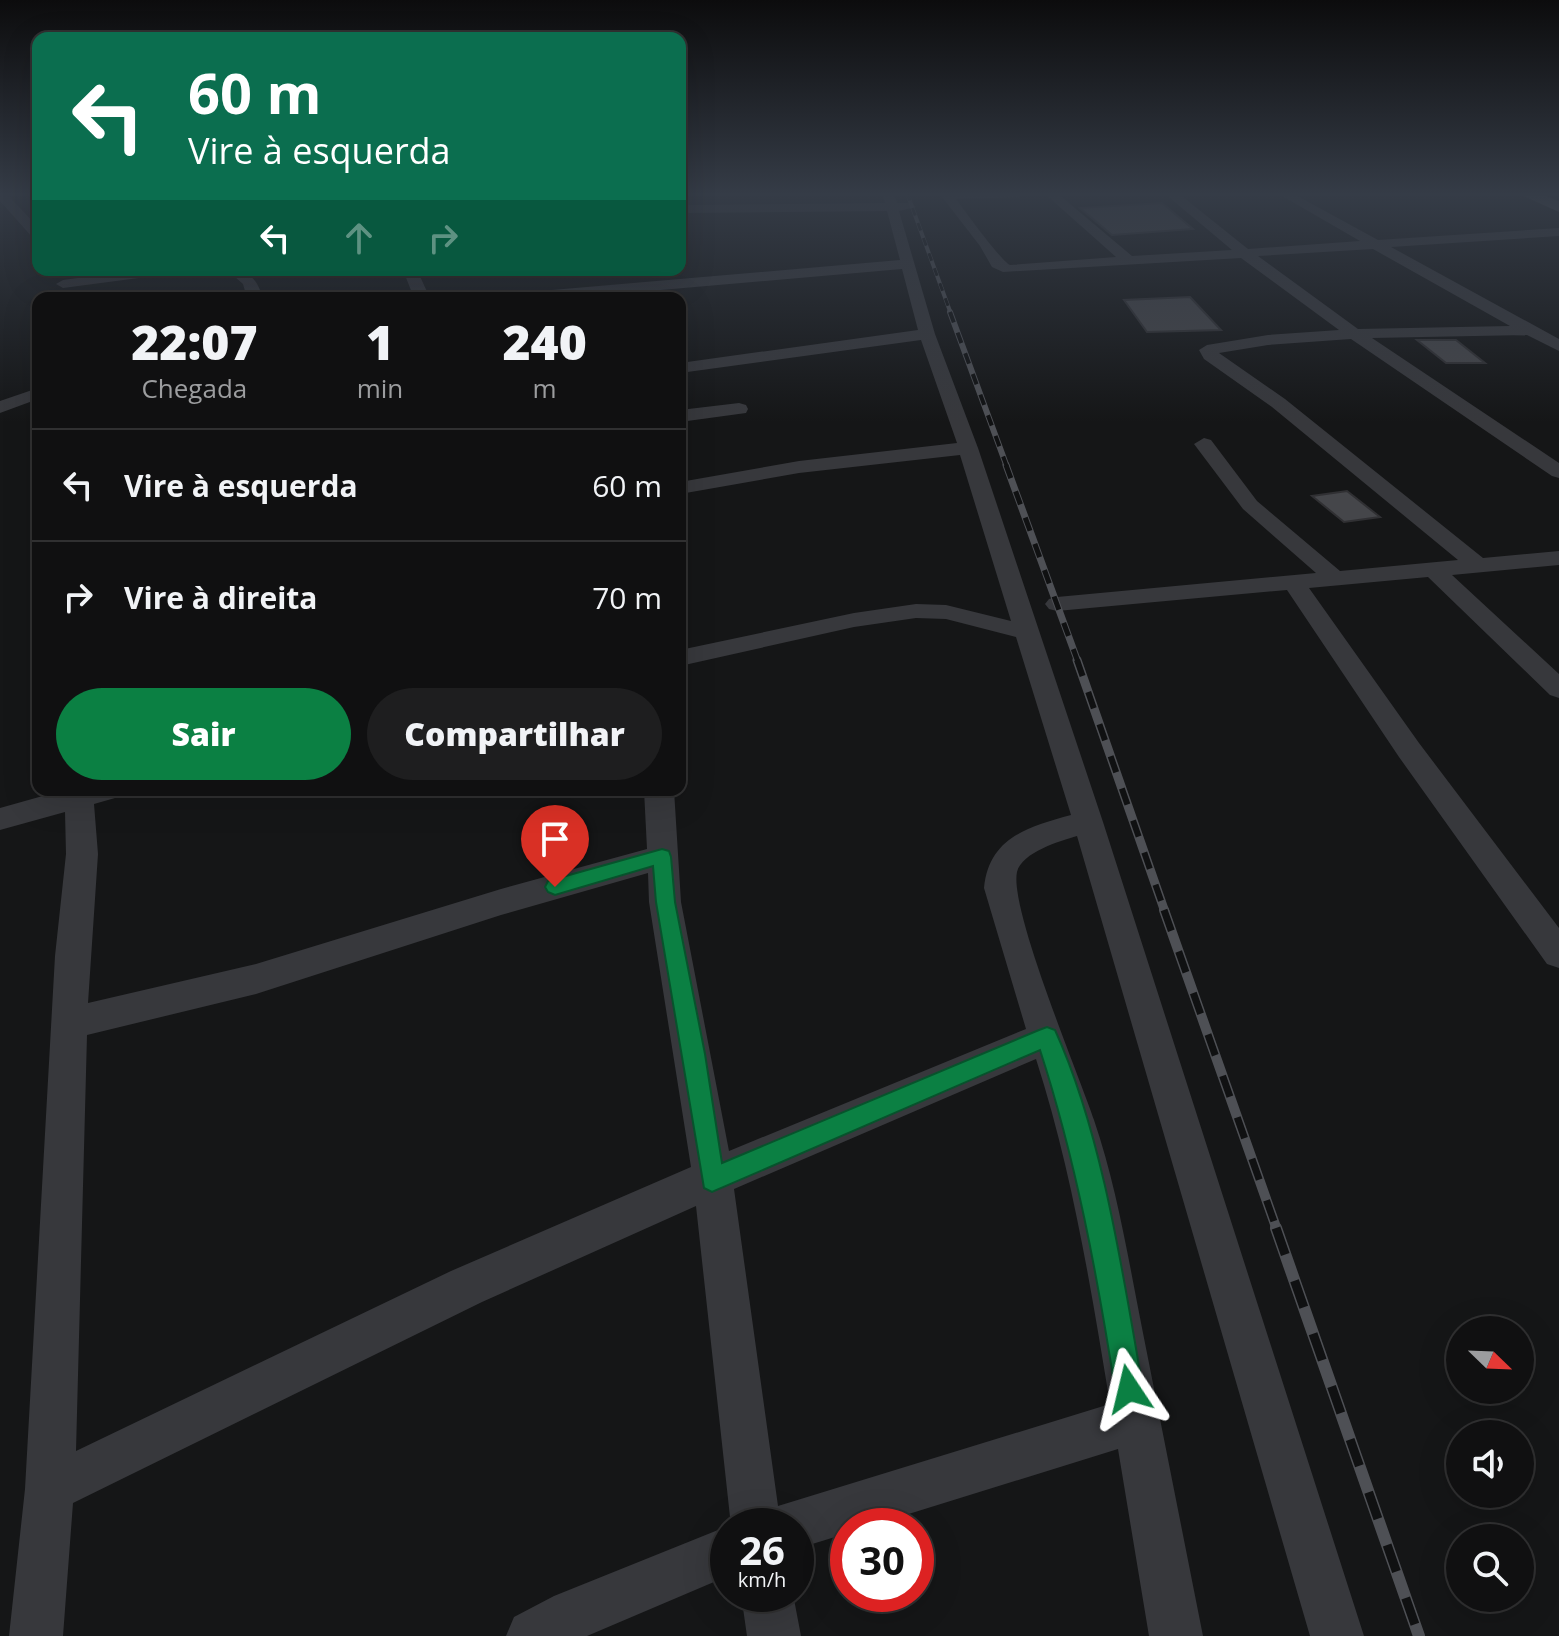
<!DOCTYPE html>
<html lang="pt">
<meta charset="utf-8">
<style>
body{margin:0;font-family:"Open Sans",sans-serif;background:#1e1e1f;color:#f1f3f6;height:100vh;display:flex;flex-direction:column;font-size:30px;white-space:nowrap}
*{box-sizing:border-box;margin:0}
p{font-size:26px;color:#9c9d9f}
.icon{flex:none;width:44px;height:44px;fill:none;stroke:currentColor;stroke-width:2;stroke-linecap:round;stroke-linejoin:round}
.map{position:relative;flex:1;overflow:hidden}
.details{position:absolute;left:32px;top:292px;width:654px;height:504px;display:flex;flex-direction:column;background:#101011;border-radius:16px;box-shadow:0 8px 32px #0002,0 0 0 2px #303031}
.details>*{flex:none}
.banner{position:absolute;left:32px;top:32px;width:654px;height:244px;border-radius:16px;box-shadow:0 8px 32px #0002,0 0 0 2px #303031;background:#0b6e4f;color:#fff;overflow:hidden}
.needle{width:52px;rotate:113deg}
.fabs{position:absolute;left:1446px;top:1316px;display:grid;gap:16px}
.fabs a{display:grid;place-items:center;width:88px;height:88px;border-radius:50%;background:#101011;box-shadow:0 8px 32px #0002,0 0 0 2px #303031;font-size:40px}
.speed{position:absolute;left:710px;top:1508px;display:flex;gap:16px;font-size:40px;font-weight:700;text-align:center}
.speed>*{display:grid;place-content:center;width:104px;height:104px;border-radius:50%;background:#101011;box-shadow:0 8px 32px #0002,0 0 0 2px #303031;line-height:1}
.speed small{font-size:20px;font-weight:400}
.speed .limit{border:12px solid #d22;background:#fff;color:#111}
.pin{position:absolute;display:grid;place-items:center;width:68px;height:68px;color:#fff;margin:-82px -34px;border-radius:50% 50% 50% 0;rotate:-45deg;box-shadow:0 0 8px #0007}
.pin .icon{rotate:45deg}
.me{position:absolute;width:88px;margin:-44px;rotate:350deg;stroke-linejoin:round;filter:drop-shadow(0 0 6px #0008)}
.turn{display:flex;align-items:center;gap:28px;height:168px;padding:0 24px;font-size:36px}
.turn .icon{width:104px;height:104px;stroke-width:2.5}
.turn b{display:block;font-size:56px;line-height:68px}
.lanes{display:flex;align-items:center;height:76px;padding:0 24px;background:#0003;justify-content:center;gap:40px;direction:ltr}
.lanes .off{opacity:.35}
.eta{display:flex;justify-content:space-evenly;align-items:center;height:136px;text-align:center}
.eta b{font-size:48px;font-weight:800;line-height:56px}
.cta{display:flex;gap:16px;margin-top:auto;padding:16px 24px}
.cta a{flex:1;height:92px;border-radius:48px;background:#0b8043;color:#fff;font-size:32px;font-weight:800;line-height:92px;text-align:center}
.cta a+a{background:#1e1e1f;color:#f1f3f6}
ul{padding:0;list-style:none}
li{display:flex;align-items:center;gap:24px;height:112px;padding:0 24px;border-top:2px solid #303031}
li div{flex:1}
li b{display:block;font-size:30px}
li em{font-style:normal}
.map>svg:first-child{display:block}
.building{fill:#45464a;stroke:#303033;stroke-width:2}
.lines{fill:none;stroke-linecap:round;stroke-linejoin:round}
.minor{fill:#37383c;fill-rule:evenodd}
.major{fill:#53555b;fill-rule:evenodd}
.rail-far5-casing{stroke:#4e5055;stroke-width:4}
.rail-far4-casing{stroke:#4e5055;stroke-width:6}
.rail-far3-casing{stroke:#4e5055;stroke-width:7}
.rail-far2-casing{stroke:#4e5055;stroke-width:9}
.rail-far1-casing{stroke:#4e5055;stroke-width:10}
.rail-casing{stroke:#4e5055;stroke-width:12}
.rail-far5{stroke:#101112;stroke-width:3;stroke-dasharray:8;stroke-linecap:butt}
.rail-far4{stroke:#101112;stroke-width:4;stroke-dasharray:11;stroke-linecap:butt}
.rail-far3{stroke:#101112;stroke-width:5;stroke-dasharray:14;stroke-linecap:butt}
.rail-far2{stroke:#101112;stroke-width:6;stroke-dasharray:17;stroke-linecap:butt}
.rail-far1{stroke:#101112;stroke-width:7;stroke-dasharray:22;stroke-linecap:butt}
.rail{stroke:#101112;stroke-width:9;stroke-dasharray:28;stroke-linecap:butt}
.route{fill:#0b8043;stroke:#07532c;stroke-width:2}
</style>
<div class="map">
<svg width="1559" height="1636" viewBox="0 0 1559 1636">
<rect width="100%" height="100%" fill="#151617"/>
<path class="building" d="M1162 203 1193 229 1112 235 1080 208Z
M1190 297 1221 330 1147 332 1124 300Z
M1417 340H1456L1485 363H1446Z
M1347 491 1380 517 1344 522 1312 496Z"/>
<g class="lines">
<path class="minor" d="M0 193H6L38 227V239L33 238 0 201Z
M882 193H894L897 203H910L916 207 899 211 935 334 978 448 1103 822 1364 1636H1310L1077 836C1060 841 1022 852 1017 872 1009 909 1079 1075 1094 1120 1117 1187 1129 1263 1143 1333 1163 1434 1183 1535 1203 1636H1149L1118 1449 870 1526H848V1533L796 1549V1526H731L696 1206 482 1302 73 1503 63 1636H9L25 1489 55 956 66 854 65 812 0 830V808L64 790H120L115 798 94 804 98 854 88 1003 256 964 501 889 647 849 644 790H674L681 902 729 1151 1026 1029 984 888C989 838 1027 827 1071 815L1016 637 946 619 916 618 854 627 680 666V650L854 613 916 604 946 605 1011 621 960 455 799 473 680 494V482L799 461 957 443 921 340 680 373V363L918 330 902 269 569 298H509L517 293 900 260 887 211 680 213V205L885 203ZM648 873 649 902 691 1167 451 1271 76 1451 87 1035 256 994 501 915ZM1036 1059C1072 1171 1091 1288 1110 1404L778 1506 734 1189Z
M939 193H1024L1018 197 956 199C965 211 1001 261 1010 265L1116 257 1044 193H1057L1132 256 1232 250 1164 193H1178L1248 249 1360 241 1277 193H1292L1378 240 1559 228V236L1391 247 1559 339V351L1527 335 1372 338 1559 463V478L1552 476 1351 339 1268 345 1219 353 1285 399 1483 558 1559 551V565L1452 575 1559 674V698L1550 695 1428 577 1309 588 1419 743 1559 928V968L1547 964 1399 757 1287 590 1057 611 1049 609 1045 604 1049 599 1057 597 1316 573 1243 509 1194 444 1204 438 1211 440 1257 501 1340 571 1458 560 1272 407 1204 359 1199 350 1207 345 1268 335 1339 330 1241 258 1003 272 992 267 980 246ZM1373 249 1510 326 1358 329 1258 256Z
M136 270H176L169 274 63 288 56 284 63 280Z
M227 270C249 270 256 277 263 298H247L243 284Z
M403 270H417L430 298H414Z
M38 388V399L0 413V401Z
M739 403 746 405 748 409 746 413 680 422V410Z
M728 1526V1576L587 1636H506L514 1617 554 1596Z
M741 1594H793L801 1636H747Z"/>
<path class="major" d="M1517 193H1539L1559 201V212Z"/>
<defs>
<path id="rail-far5" d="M907 193 951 314"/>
<path id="rail-far4" d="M950 312 1007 467"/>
<path id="rail-far3" d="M1006 465 1078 662"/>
<path id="rail-far2" d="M1077 660 1165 912"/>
<path id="rail-far1" d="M1164 910 1277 1230"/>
<path id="rail" d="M1276 1228 1419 1636"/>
</defs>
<use href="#rail-far5" class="rail-far5-casing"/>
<use href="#rail-far4" class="rail-far4-casing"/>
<use href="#rail-far3" class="rail-far3-casing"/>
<use href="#rail-far2" class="rail-far2-casing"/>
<use href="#rail-far1" class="rail-far1-casing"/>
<use href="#rail" class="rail-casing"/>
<use href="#rail-far5" class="rail-far5"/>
<use href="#rail-far4" class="rail-far4"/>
<use href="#rail-far3" class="rail-far3"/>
<use href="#rail-far2" class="rail-far2"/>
<use href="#rail-far1" class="rail-far1"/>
<use href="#rail" class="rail"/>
</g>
<linearGradient id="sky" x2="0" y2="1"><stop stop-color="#0c0c0d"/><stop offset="0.46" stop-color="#353c47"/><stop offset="1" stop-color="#353c47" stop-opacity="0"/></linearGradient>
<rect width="1559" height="422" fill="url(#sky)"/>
<path class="route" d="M662 849 669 851 671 857 675 902 705 1054 722 1163 1039 1030 1047 1027 1055 1030C1103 1135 1123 1275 1143 1389L1139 1399 1129 1403 1119 1399 1115 1389C1097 1274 1076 1161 1040 1050L712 1192 704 1188 656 902 653 866 555 895 548 892 545 887 548 881 555 879Z"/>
</svg>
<div class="fabs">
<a><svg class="needle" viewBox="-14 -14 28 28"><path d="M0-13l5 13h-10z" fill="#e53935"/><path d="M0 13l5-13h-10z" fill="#9c9d9f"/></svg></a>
<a><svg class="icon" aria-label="sound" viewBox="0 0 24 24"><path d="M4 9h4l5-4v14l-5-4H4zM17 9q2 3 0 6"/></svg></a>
<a><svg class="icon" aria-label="search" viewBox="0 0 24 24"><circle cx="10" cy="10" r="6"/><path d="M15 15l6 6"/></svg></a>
</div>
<div class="speed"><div>26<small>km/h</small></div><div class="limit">30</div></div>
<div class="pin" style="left:555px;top:887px;background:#d93025"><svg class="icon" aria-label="arrive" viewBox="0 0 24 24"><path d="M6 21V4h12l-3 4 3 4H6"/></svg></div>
<svg class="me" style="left:1129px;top:1389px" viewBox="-20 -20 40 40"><path d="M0-17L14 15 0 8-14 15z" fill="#0b8043" stroke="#fff" stroke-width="4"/></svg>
<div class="banner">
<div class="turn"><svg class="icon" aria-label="left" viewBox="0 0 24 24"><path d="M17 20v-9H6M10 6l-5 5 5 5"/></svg><div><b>60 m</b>Vire à esquerda</div></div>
<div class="lanes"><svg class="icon" aria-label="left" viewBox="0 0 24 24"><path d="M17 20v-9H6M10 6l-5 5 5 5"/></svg><svg class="icon off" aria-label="ahead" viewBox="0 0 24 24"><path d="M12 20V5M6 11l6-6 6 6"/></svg><svg class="icon off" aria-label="right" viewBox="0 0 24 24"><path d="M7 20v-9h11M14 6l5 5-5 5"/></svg></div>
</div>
<section class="details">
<div class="eta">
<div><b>22:07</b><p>Chegada</p></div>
<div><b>1</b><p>min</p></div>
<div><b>240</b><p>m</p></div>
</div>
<ul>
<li><svg class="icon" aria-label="left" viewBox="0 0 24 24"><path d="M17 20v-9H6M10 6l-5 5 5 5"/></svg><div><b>Vire à esquerda</b></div><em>60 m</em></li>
<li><svg class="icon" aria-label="right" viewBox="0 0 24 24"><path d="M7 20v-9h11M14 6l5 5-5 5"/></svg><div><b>Vire à direita</b></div><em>70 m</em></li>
</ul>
<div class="cta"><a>Sair</a><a>Compartilhar</a></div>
</section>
</div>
